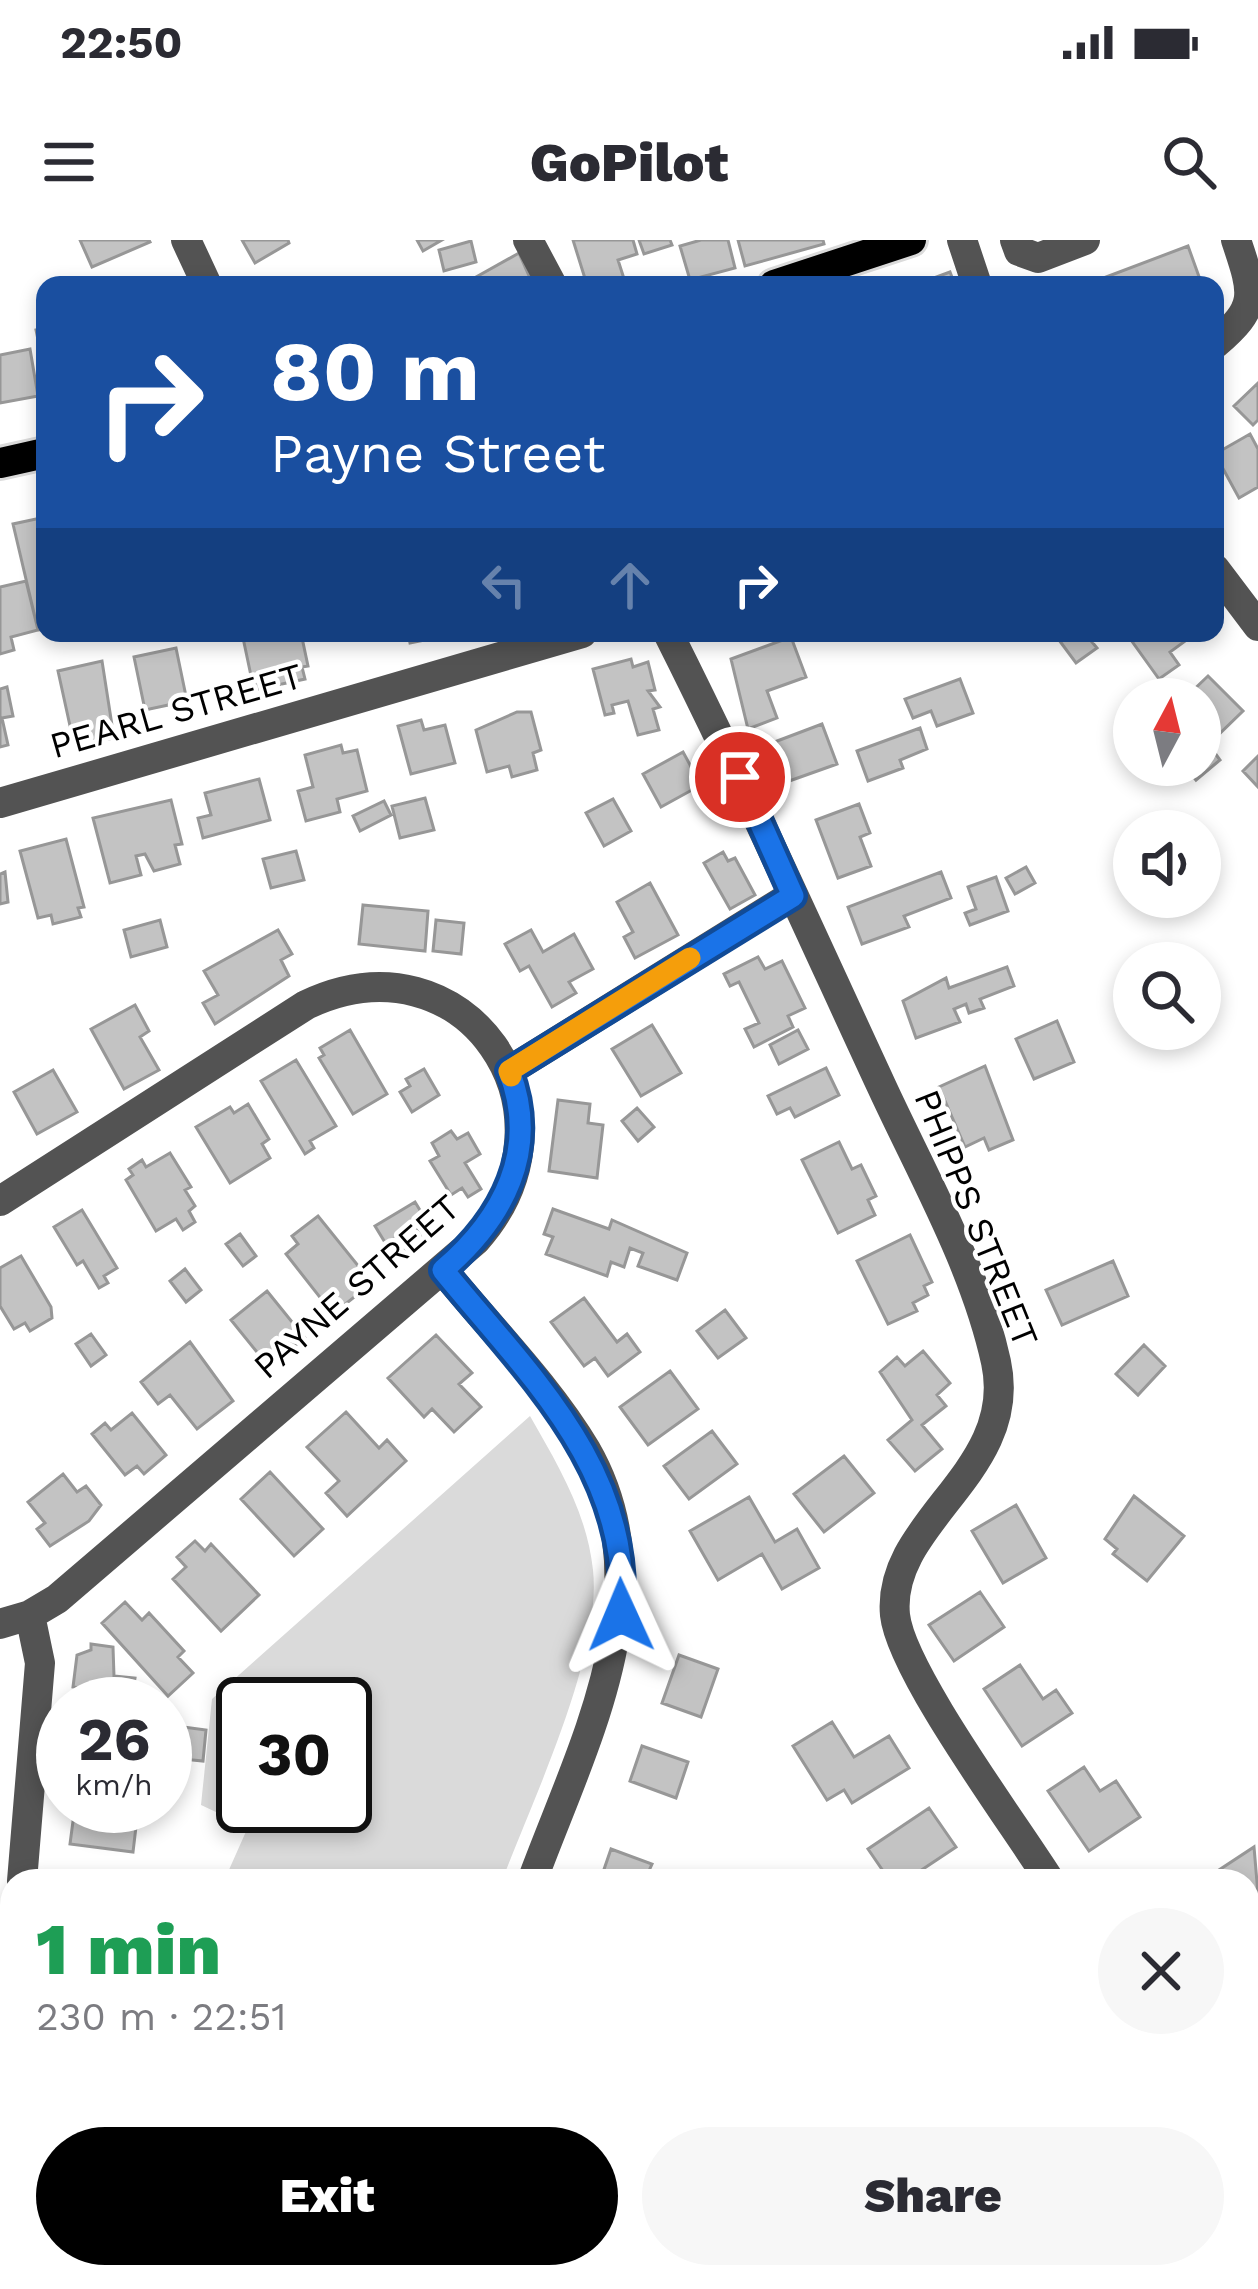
<!DOCTYPE html>
<meta charset="utf-8">
<style>
body{margin:0;font-family:"Work Sans",sans-serif;background:#f7f7f7;color:#2b2b33;height:100vh;display:flex;flex-direction:column;font-size:45px;white-space:nowrap}
*{box-sizing:border-box;margin:0}
p{font-size:39px;color:#7c7c81}
.icon{flex:none;width:66px;height:66px;fill:none;stroke:currentColor;stroke-width:2;stroke-linecap:round;stroke-linejoin:round}
.map{position:relative;flex:1;overflow:hidden}
.drawer{position:absolute;left:0px;top:1629px;width:1260px;height:420px;display:flex;flex-direction:column;background:#fff;border-radius:36px 36px 0 0;box-shadow:0 6px 18px #0003}
.drawer>*{flex:none}
.guide{position:absolute;left:36px;top:36px;width:1188px;height:366px;border-radius:24px;box-shadow:0 6px 18px #0003;background:#1a4fa0;color:#fff;overflow:hidden}
.needle{width:78px;rotate:7deg}
.buttons{position:absolute;left:1113px;top:438px;display:grid;gap:24px}
.buttons a{display:grid;place-items:center;width:108px;height:108px;border-radius:50%;background:#fff;box-shadow:0 6px 18px #0003;font-size:60px}
.speed{position:absolute;left:36px;top:1437px;display:flex;gap:24px;font-size:60px;font-weight:700;text-align:center}
.speed>*{display:grid;place-content:center;width:156px;height:156px;border-radius:50%;background:#fff;box-shadow:0 6px 18px #0003;line-height:1}
.speed small{font-size:30px;font-weight:400}
.speed .limit{border:6px solid #111;border-radius:18px;background:#fff;color:#111}
.pin{position:absolute;display:grid;place-items:center;width:102px;height:102px;color:#fff;margin:-51px;border:6px solid #fff;border-radius:50%;box-shadow:0 3px 12px #0007}
.me{position:absolute;width:132px;margin:-66px;rotate:359deg;stroke-linejoin:round;filter:drop-shadow(0 0 9px #0008)}
.turn{display:flex;align-items:center;gap:42px;height:252px;padding:0 36px;font-size:54px}
.turn .icon{width:156px;height:156px;stroke-width:2.5}
.turn b{display:block;font-size:84px;line-height:102px}
.lanes{display:flex;align-items:center;height:114px;padding:0 36px;background:#0003;justify-content:center;gap:60px;direction:ltr}
.lanes .off{opacity:.35}
.round{display:grid;place-items:center;flex:none;width:126px;height:126px;border-radius:63px;background:#f7f7f7}
.overview{display:flex;align-items:center;justify-content:space-between;height:204px;padding:0 36px}
h1{font-size:72px;font-weight:800;line-height:90px;color:#1e9e55}
.action{display:flex;gap:24px;margin-top:auto;padding:24px 36px}
.action a{flex:1;height:138px;border-radius:72px;background:#000;color:#fff;font-size:48px;font-weight:800;line-height:138px;text-align:center}
.action a+a{background:#f7f7f7;color:#2b2b33}
.status{display:flex;justify-content:space-between;align-items:center;height:84px;padding:0 60px;background:#fff;direction:ltr}
.status svg{height:33px;fill:currentColor}
header{display:flex;justify-content:space-between;align-items:center;height:156px;padding:0 36px;background:#fff;font-size:54px;font-weight:800}
.map>svg:first-child{display:block}
.green{fill:#dadada;fill-rule:evenodd}
.building{fill:#c3c3c3;stroke:#979797;stroke-width:3}
.lines{fill:none;stroke-linecap:round;stroke-linejoin:round}
.major-casing{stroke:#dbdbdb;stroke-width:36}
.minor{stroke:#535353;stroke-width:30}
.major{stroke:#000;stroke-width:30}
.route-casing{stroke:#114b97;stroke-width:30}
.route{stroke:#1a73e8;stroke-width:21}
.slow{stroke:#f59e0b;stroke-width:21}
.labels{text-anchor:middle;stroke-width:9;stroke-linejoin:round;paint-order:stroke}
.street-label{font-size:36px;fill:#000;stroke:#fff}
</style>
<div class="status"><b>22:50</b><svg viewBox="0 0 49 12"><path d="M0 12V9h3v3zM5 12V6h3v6zM10 12V3h3v9zM15 12V0h3v12zM26 1h20v11H26zM47 4h2v5h-2z"/></svg></div>
<header><svg class="icon" aria-label="menu" viewBox="0 0 24 24"><path d="M4 6h16M4 12h16M4 18h16"/></svg>GoPilot<svg class="icon" aria-label="search" viewBox="0 0 24 24"><circle cx="10" cy="10" r="6"/><path d="M15 15l6 6"/></svg></header>
<div class="map">
<svg width="1258" height="2049" viewBox="0 0 1258 2049">
<rect width="100%" height="100%" fill="#fff"/>
<path class="green" d="M530 1176C558 1225 587 1273 593 1330 602 1417 533 1558 502 1641H224L248 1587 201 1565 212 1459ZM243 1464H345V1566H243Z"/>
<path class="building" d="M80 0H149L150 2 92 27Z
M242 0H288L289 3 255 23Z
M417 0H442L423 11Z
M573 0H633L637 14 618 20 626 45H587Z
M639 0H670L672 5 644 14Z
M701 0H728L735 28 690 40 680 6Z
M738 0H823L824 4 745 26Z
M471 1 476 22 444 31 439 10Z
M1188 6 1202 45H1085Z
M519 13 533 45H470L469 41Z
M950 32 955 45H915Z
M45 88V134L36 90Z
M30 109 38 156 0 163V115Z
M1258 143V180L1253 185 1234 166Z
M1250 194 1258 209V247L1239 258 1215 214Z
M45 277V389L38 390 13 284Z
M26 341 38 390 11 397 14 410 0 414V347Z
M242 393H301L308 426 302 427 305 439 254 450Z
M408 393H438L439 397 410 403Z
M1069 393H1105L1092 402 1097 408 1076 423 1059 400Z
M1126 393H1184L1188 399 1170 412 1179 425 1159 439Z
M791 397 806 437 767 451 777 478 748 489 731 419Z
M176 408 187 461 145 470 134 417Z
M631 419 633 427 648 422 655 450 648 451 660 467 653 469 659 490 638 495 628 461 612 465 614 473 605 475 593 429Z
M102 421 114 498 82 504 80 493 72 495 58 431Z
M1208 436 1243 471 1213 500 1200 486V459H1184Z
M960 439 973 473 937 486 931 471 913 478 905 459Z
M7 447 13 476 2 478 8 505 0 507V449Z
M517 472H531L541 510 533 513 537 530 512 537 509 526 487 532 476 490Z
M421 480 424 490 445 485 455 523 411 534 398 486Z
M822 484 837 524 778 545 764 506Z
M920 488 927 509 900 520 903 528 868 541 857 511Z
M1207 502 1220 520 1196 540 1184 525H1200V508Z
M341 505 343 513 357 510 367 551 337 559 340 572 306 581 298 551 313 547 305 515Z
M683 512 701 545 661 567 643 534Z
M1258 516V547L1243 531Z
M259 539 270 580 203 598 198 578 211 575 205 553Z
M425 558 434 590 400 598 392 566Z
M613 559 631 591 604 606 586 573Z
M171 560 182 604 175 605 180 624 154 631 145 614 136 616 141 635 110 643 93 578Z
M384 561 391 575 360 591 353 576Z
M859 564 870 593 860 597 871 626 838 638 816 580Z
M66 599 84 667 78 668 81 677 53 684 51 675 38 678 20 611Z
M296 611 304 640 271 648 263 619Z
M723 612 728 621 735 618 755 655 730 669 704 623Z
M1026 627 1035 643 1015 654 1006 638Z
M5 632 8 662 0 664V634Z
M941 632 951 658 904 676 909 687 862 704 848 667Z
M996 637 1008 671 970 685 965 673 976 669 968 647Z
M650 643 678 695 635 718 624 697 633 692 617 662Z
M363 665 428 671 425 711 359 704Z
M160 680 167 707 131 717 124 690Z
M436 680 464 683 461 714 433 711Z
M278 690 292 714 281 720 289 736 215 784 203 763 218 755 204 731Z
M531 690 543 712 574 694 593 729 569 742 576 753 552 767 529 726 520 731 505 704Z
M758 717 765 729 782 721 805 768 788 776 793 787 754 807 745 789 759 783 739 742 730 746 724 734Z
M1007 727 1014 746 980 759 984 768 969 773 966 764 954 769 960 782 916 798 903 761 946 738 949 748Z
M135 765 149 791 140 797 159 830 124 849 91 789Z
M1057 781 1074 822 1034 839 1016 799Z
M652 785 681 833 641 856 612 809Z
M350 790 387 854 353 874 319 818 324 815 320 808Z
M798 790 808 809 779 824 770 805Z
M296 820 336 886 310 901 314 908 305 914 261 841Z
M985 826 1013 900 989 910 984 898 965 907 939 847Z
M826 828 839 855 795 877 790 868 777 874 768 856Z
M424 829 439 855 412 872 400 852 410 846 406 839Z
M53 830 77 872 37 894 14 852Z
M558 860 590 864 588 883 603 885 597 938 549 931Z
M248 864 269 899 262 904 270 918 230 943 196 887 230 867 234 873Z
M637 868 654 887 638 901 622 881Z
M451 891 457 899 468 893 480 914 465 923 481 949 468 957 462 948 451 955 430 921 439 916 432 903Z
M839 902 852 929 861 925 876 956 868 960 875 975 838 993 802 920Z
M170 913 191 947 185 950 195 966 189 971 195 982 183 990 176 979 156 991 126 940 133 935 129 929 142 920 146 927Z
M415 962 426 980 415 987 424 1002 402 1015 393 999 386 1004 375 986Z
M553 969 609 989 612 980 687 1013 677 1040 638 1026 643 1013 630 1008 624 1027 611 1022 607 1036 546 1014 553 997 544 994Z
M82 970 117 1028 104 1036 108 1043 99 1048 83 1021 77 1025 54 987Z
M318 976 372 1043 333 1074 286 1014 298 1004 292 996Z
M240 994 256 1016 243 1026 226 1004Z
M910 995 932 1042 924 1046 928 1055 913 1063 917 1071 888 1084 857 1021Z
M21 1016 51 1067 52 1078 30 1091 25 1083 14 1089 0 1066V1028Z
M1113 1021 1128 1056 1062 1085 1046 1050Z
M185 1029 201 1050 186 1062 170 1041Z
M267 1051 305 1098 269 1127 231 1080Z
M584 1058 617 1102 627 1094 640 1112 608 1136 595 1118 584 1126 551 1082Z
M725 1070 746 1098 718 1118 697 1091Z
M91 1094 106 1115 91 1126 76 1104Z
M436 1095 472 1133 459 1144 481 1167 454 1192 432 1169 424 1177 388 1138Z
M190 1102 233 1161 197 1189 170 1155 158 1164 141 1142Z
M1144 1105 1165 1126 1138 1155 1116 1134Z
M923 1111 950 1143 937 1155 946 1166 922 1185 942 1209 915 1231 888 1200 912 1180 880 1132 897 1117 905 1126Z
M670 1131 698 1169 648 1205 620 1167Z
M346 1172 379 1208 387 1200 406 1221 347 1276 326 1253 339 1241 307 1207Z
M132 1173 166 1215 144 1234 137 1226 125 1235 92 1194 105 1183 111 1190Z
M712 1191 737 1224 689 1259 664 1226Z
M844 1216 874 1253 824 1292 794 1254Z
M270 1232 323 1289 294 1316 241 1259Z
M63 1234 77 1252 86 1246 101 1265 89 1281 50 1306 37 1289 45 1283 28 1262Z
M1134 1256 1184 1296 1147 1341 1113 1314 1117 1309 1105 1299Z
M749 1257 775 1302 797 1289 819 1328 782 1349 762 1314 718 1340 690 1291Z
M1016 1265 1046 1318 1003 1343 972 1291Z
M195 1301 205 1311 211 1304 259 1355 221 1391 173 1339 186 1327 177 1317Z
M980 1352 1004 1387 954 1421 929 1385Z
M125 1362 142 1380 149 1373 184 1411 178 1417 193 1433 168 1456 102 1383Z
M91 1404 113 1407 114 1436 135 1438 131 1464H79L81 1448 73 1447 77 1415 91 1410Z
M679 1415 718 1429 701 1477 662 1463Z
M1020 1425 1043 1459 1056 1450 1072 1473 1022 1506 984 1449Z
M832 1482 854 1517 889 1496 909 1528 852 1563 844 1550 827 1560 793 1506Z
M176 1486 206 1490 203 1521 172 1518Z
M642 1506 688 1522 676 1558 630 1541Z
M1084 1527 1100 1551 1116 1541 1140 1577 1089 1611 1048 1551Z
M75 1566 138 1570 133 1612 70 1604Z
M929 1568 956 1607 905 1641H890L868 1609Z
M1254 1607 1258 1654 1248 1661V1641H1226L1219 1630Z
M611 1609 652 1624 648 1633 673 1641H600Z
M1258 1792V1856L1253 1858 1248 1796Z
M96 2037H125L131 2049H85L98 2042Z
M149 2037H197L203 2049H155Z
M243 2037H305L310 2049H249Z
M344 2037H392L398 2049H350Z
M672 2037H732L734 2041 728 2044 730 2049H677Z
M1237 2037H1248L1255 2049H1219Z"/>
<g class="lines">
<defs>
<path id="major" d="M774 45 911 0
M0 223 45 213"/>
</defs>
<use href="#major" class="major-casing"/>
<path class="minor" d="M186 0 207 45
M528 0 552 45
M962 0 977 45
M1015 0 1019 11 1038 18 1085 0
M1215 104C1258 67 1255 56 1236 0
M1215 329 1258 386
M668 393C743 542 811 694 881 845 922 934 975 1026 996 1122 1020 1232 886 1281 895 1375 901 1432 1015 1585 1050 1641
M0 563 582 393
M509 831 793 655
M0 961 306 765C465 689 589 872 476 1000L57 1359 30 1375 0 1384
M443 1030C490 1088 548 1146 586 1210 667 1351 582 1505 532 1641
M22 1641 40 1423 30 1375
M0 1892 12 1753
M1248 1950 1258 1965
M0 1980 12 2012
M23 2037 29 2049
M457 2037 463 2049
M881 2049 904 2037"/>
<use href="#major" class="major"/>
</g>
<g class="lines">
<defs>
<path id="route" d="M621 1375C634 1231 526 1132 443 1030 503 979 540 910 509 831L793 656 740 537"/>
</defs>
<use href="#route" class="route-casing"/>
<use href="#route" class="route"/>
<path class="slow" d="M511 836 509 831 690 718"/>
</g>
<g class="labels">
<g class="street-label">
<text transform="translate(176 470) rotate(-16)" y="13">PEARL STREET</text>
<text transform="translate(977 978) rotate(68)" y="13">PHIPPS STREET</text>
<text transform="translate(356 1046) rotate(-41)" y="13">PAYNE STREET</text>
</g>
</g>
</svg>
<div class="buttons">
<a><svg class="needle" viewBox="-14 -14 28 28"><path d="M0-13l5 13h-10z" fill="#e53935"/><path d="M0 13l5-13h-10z" fill="#7c7c81"/></svg></a>
<a><svg class="icon" aria-label="sound" viewBox="0 0 24 24"><path d="M4 9h4l5-4v14l-5-4H4zM17 9q2 3 0 6"/></svg></a>
<a><svg class="icon" aria-label="search" viewBox="0 0 24 24"><circle cx="10" cy="10" r="6"/><path d="M15 15l6 6"/></svg></a>
</div>
<div class="speed"><div>26<small>km/h</small></div><div class="limit">30</div></div>
<div class="pin" style="left:740px;top:537px;background:#d93025"><svg class="icon" aria-label="arrive" viewBox="0 0 24 24"><path d="M6 21V4h12l-3 4 3 4H6"/></svg></div>
<svg class="me" style="left:621px;top:1375px" viewBox="-20 -20 40 40"><path d="M0-17L14 15 0 8-14 15z" fill="#1a73e8" stroke="#fff" stroke-width="4"/></svg>
<div class="guide">
<div class="turn"><svg class="icon" aria-label="right" viewBox="0 0 24 24"><path d="M7 20v-9h11M14 6l5 5-5 5"/></svg><div><b>80 m</b>Payne Street</div></div>
<div class="lanes"><svg class="icon off" aria-label="left" viewBox="0 0 24 24"><path d="M17 20v-9H6M10 6l-5 5 5 5"/></svg><svg class="icon off" aria-label="ahead" viewBox="0 0 24 24"><path d="M12 20V5M6 11l6-6 6 6"/></svg><svg class="icon" aria-label="right" viewBox="0 0 24 24"><path d="M7 20v-9h11M14 6l5 5-5 5"/></svg></div>
</div>
<section class="drawer">
<div class="overview"><div><h1>1 min</h1><p>230 m · 22:51</p></div><a class="round"><svg class="icon" aria-label="close" viewBox="0 0 24 24"><path d="M6 6l12 12M18 6L6 18"/></svg></a></div>
<div class="action"><a>Exit</a><a>Share</a></div>
</section>
</div>
